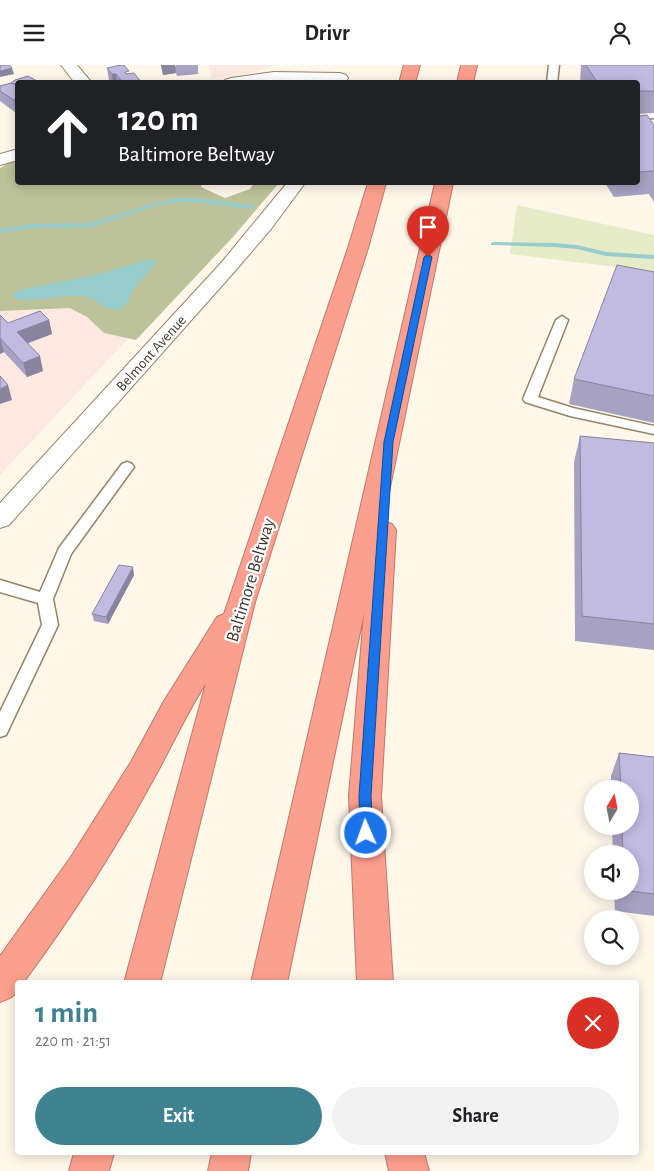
<!DOCTYPE html>
<meta charset="utf-8">
<style>
body{margin:0;font-family:"Alegreya Sans",sans-serif;background:#f2f2f2;color:#202124;height:100vh;display:flex;flex-direction:column;font-size:19px;white-space:nowrap}
*{box-sizing:border-box;margin:0}
p{font-size:16px;color:#757577}
.icon{flex:none;width:28px;height:28px;fill:none;stroke:currentColor;stroke-width:2;stroke-linecap:round;stroke-linejoin:round}
.map{position:relative;flex:1;overflow:hidden}
.side{position:absolute;left:15px;top:915px;width:624px;height:175px;display:flex;flex-direction:column;background:#fff;border-radius:5px;box-shadow:0 2px 12px #0003}
.side>*{flex:none}
.guide{position:absolute;left:15px;top:15px;width:625px;height:105px;border-radius:5px;box-shadow:0 2px 12px #0003;background:#202124;color:#fff;overflow:hidden}
.needle{width:32px;rotate:10deg}
.tools{position:absolute;left:584px;top:715px;display:grid;gap:10px}
.tools a{display:grid;place-items:center;width:55px;height:55px;border-radius:50%;background:#fff;box-shadow:0 2px 12px #0003;font-size:25px}
.pin{position:absolute;display:grid;place-items:center;width:42px;height:42px;color:#fff;margin:-51px -21px;border-radius:50% 50% 50% 0;rotate:-45deg;box-shadow:0 0 5px #0007}
.pin .icon{rotate:45deg}
.me{position:absolute;width:55px;margin:-28px;rotate:358deg;stroke-linejoin:round;filter:drop-shadow(0 0 4px #0008)}
.turn{display:flex;align-items:center;gap:18px;height:105px;padding:0 20px;font-size:22px}
.turn .icon{width:65px;height:65px;stroke-width:2.5}
.turn b{display:block;font-size:35px;line-height:42px}
.round{display:grid;place-items:center;flex:none;width:52px;height:52px;border-radius:26px;background:#f2f2f2}
.headline{display:flex;align-items:center;justify-content:space-between;height:85px;padding:0 20px}
h1{font-size:30px;font-weight:600;line-height:38px;color:#3e838f}
.action{display:flex;gap:10px;margin-top:auto;padding:10px 20px}
.action a{flex:1;height:58px;border-radius:30px;background:#3e838f;color:#fff;font-size:20px;font-weight:600;line-height:58px;text-align:center}
.action a+a{background:#f2f2f2;color:#202124}
header{display:flex;justify-content:space-between;align-items:center;height:65px;padding:0 20px;background:#fff;font-size:22px;font-weight:600}
.map>svg:first-child{display:block}
.commercial{fill:#fde9e1}
.green{fill:#e6ecc8}
.forest{fill:#bcc29a}
.water{fill:#98cdce}
.lines{fill:none;stroke-linecap:round;stroke-linejoin:round}
.stream{fill:#98cdce;fill-rule:evenodd}
.service-casing{stroke:#968466;stroke-width:3}
.minor-casing{stroke:#968466;stroke-width:2}
.motorway-casing{stroke:#ba7b6c;stroke-width:2}
.service{fill:#fff;fill-rule:evenodd}
.minor{fill:#fff;fill-rule:evenodd}
.motorway{fill:#fd9f8f;fill-rule:evenodd}
.wall{fill:#a7a1c2}
.shaded-wall{fill:#88839e}
.building{fill:#c2bbe1;stroke:#88839e}
.route{fill:#1a73e8;stroke:#114b97}
.labels{text-anchor:middle;stroke-width:4.5;stroke-linejoin:round;paint-order:stroke}
.far-street-label{font-size:15px;fill:#3e372a;stroke:#fff}
.street-label{font-size:18px;fill:#3e372a;stroke:#fff}
</style>
<header><svg class="icon" aria-label="menu" viewBox="0 0 24 24"><path d="M4 6h16M4 12h16M4 18h16"/></svg>Drivr<svg class="icon" aria-label="person" viewBox="0 0 24 24"><circle cx="12" cy="8" r="4"/><path d="M4 21q1-7 8-7t8 7"/></svg></header>
<div class="map">
<svg width="654" height="1106" viewBox="0 0 654 1106">
<rect width="100%" height="100%" fill="#fff7ea"/>
<path class="commercial" d="M209 0H275L255 7 212 13Z
M242 152 0 410V173Z"/>
<path class="green" d="M517 140 654 170V209L632 204 510 189Z"/>
<path class="forest" d="M17 94 18 118H202L201 122 225 133 250 124 254 118H279L232 173 136 275 104 268 87 252 70 243 0 246V103Z"/>
<path class="water" d="M151 194 156 197C149 208 137 218 132 227 129 233 128 240 122 243 107 250 99 235 87 232 65 226 37 240 14 233L13 229 19 225 95 210Z"/>
<g class="lines">
<path class="stream" d="M178 133H195L252 140 255 142 252 144 195 137H178L154 141 92 162 34 163 0 168V164L34 159 91 158 151 139Z
M493 177 554 178 577 180 606 187 654 190V194L606 191 577 184 554 182 491 180V178Z"/>
<defs>
<path id="service" d="M549 0H559L557 18H547Z
M654 47V53L638 54V48Z
M562 251 568 255 538 332 573 343 654 361V369L570 351 525 337 523 334 556 255Z
M127 397 132 399 134 402 71 489 53 534 58 560 6 670 0 672V647L42 560 38 538 0 527V515L40 527 59 483 122 399Z"/>
<path id="minor" d="M61 0H77L92 18H75Z
M274 7 340 8 346 10 348 13 346 16 341 18H223L225 15 231 13Z
M18 84V95L0 100V89Z
M287 118H305L271 164 235 206 9 460 0 463V438L221 198Z"/>
<path id="motorway" d="M404 0H420L415 18H399Z
M461 0H477L473 18H457Z
M368 118H386L368 183 255 537 160 918H124L206 618C186 649 171 683 153 715 115 785 71 853 23 918H18C18 931 11 933 0 937V891L71 792 131 697 164 636 217 552 224 549 348 183Z
M435 118H453L383 456 392 459 396 465 381 731 393 918H357L349 731 364 548 287 918H251Z
M74 1088H114L109 1106H69Z
M212 1088H251L248 1106H208Z
M385 1088H424L429 1106H389Z"/>
</defs>
<use href="#service" class="service-casing"/>
<use href="#minor" class="minor-casing"/>
<use href="#motorway" class="motorway-casing"/>
<use href="#service" class="service"/>
<use href="#minor" class="minor"/>
<use href="#motorway" class="motorway"/>
</g>
<path class="wall" d="M161 0H175L176 2V0H198V9L177 11 176 8 163 10Z
M581 0H654V48L638 49V18H580Z
M107 3 129 9 142 18H110L109 15Z
M18 18V47L16 48 0 36V21Z
M638 51 654 60V137L649 129 614 132 605 118H638Z
M654 207V358L569 339 574 314Z
M0 250 8 258 49 255 52 269 28 278 43 306 27 312 4 287 0 289Z
M580 371 654 378V585L575 576 574 397Z
M134 510 108 559 94 556 92 549Z
M619 688 654 692V851L615 846 614 826H630V789H613L612 761H630V724H611V711Z"/>
<path class="shaded-wall" d="M161 0H175L176 8 163 10Z
M12 3 14 9 0 12V6Z
M112 9H116L117 18H113Z
M16 34 18 42V47L16 48 14 35Z
M49 255 52 269 20 281 17 267Z
M0 273 4 287 0 289Z
M40 291 43 306 27 312 23 298Z
M8 320 12 335 0 339V324Z
M133 502 134 510 108 559 106 552Z"/>
<path class="building" d="M0 0H9L12 3 0 6Z
M121 0H124L129 6 125 7 126 9 134 8 142 18H123L116 9H112L107 3Z
M586 0H654V26H638V18H598Z
M28 11 37 16 33 18H18L17 20 11 18 15 15Z
M11 18 18 20V35L16 34 14 35 0 26V21Z
M647 50 654 60V106L638 107V51Z
M617 200 654 207V331L574 314Z
M40 246 49 255 17 267 40 291 23 298 0 273V250L8 258Z
M0 311 8 320 0 324Z
M580 371 654 378V559L582 551Z
M119 500 133 502 106 552 92 549Z
M619 688 654 692V829L630 826V789H623L622 761H630V724H621Z"/>
<path class="route" d="M428 189 432 192 393 377 371 731 373 768 371 772 366 774 362 772 360 768 359 731 384 377 424 192Z"/>
<g class="labels">
<g class="far-street-label">
<text transform="translate(151 288) rotate(-48)" y="5">Belmont Avenue</text>
</g>
<g class="street-label">
<text transform="translate(250 515) rotate(-73)" y="6">Baltimore Beltway</text>
</g>
</g>
</svg>
<div class="tools">
<a><svg class="needle" viewBox="-14 -14 28 28"><path d="M0-13l5 13h-10z" fill="#e53935"/><path d="M0 13l5-13h-10z" fill="#757577"/></svg></a>
<a><svg class="icon" aria-label="sound" viewBox="0 0 24 24"><path d="M4 9h4l5-4v14l-5-4H4zM17 9q2 3 0 6"/></svg></a>
<a><svg class="icon" aria-label="search" viewBox="0 0 24 24"><circle cx="10" cy="10" r="6"/><path d="M15 15l6 6"/></svg></a>
</div>
<div class="pin" style="left:428px;top:192px;background:#d93025"><svg class="icon" aria-label="arrive" viewBox="0 0 24 24"><path d="M6 21V4h12l-3 4 3 4H6"/></svg></div>
<svg class="me" style="left:366px;top:768px" viewBox="-20 -20 40 40"><circle r="17" fill="#1a73e8" stroke="#fff" stroke-width="3"/><path d="M0-11L8 9 0 5-8 9z" fill="#fff"/></svg>
<div class="guide">
<div class="turn"><svg class="icon" aria-label="ahead" viewBox="0 0 24 24"><path d="M12 20V5M6 11l6-6 6 6"/></svg><div><b>120 m</b>Baltimore Beltway</div></div>
</div>
<section class="side">
<div class="headline"><div><h1>1 min</h1><p>220 m · 21:51</p></div><a class="round" style="background:#d93025;color:#fff"><svg class="icon" aria-label="close" viewBox="0 0 24 24"><path d="M6 6l12 12M18 6L6 18"/></svg></a></div>
<div class="action"><a>Exit</a><a>Share</a></div>
</section>
</div>
